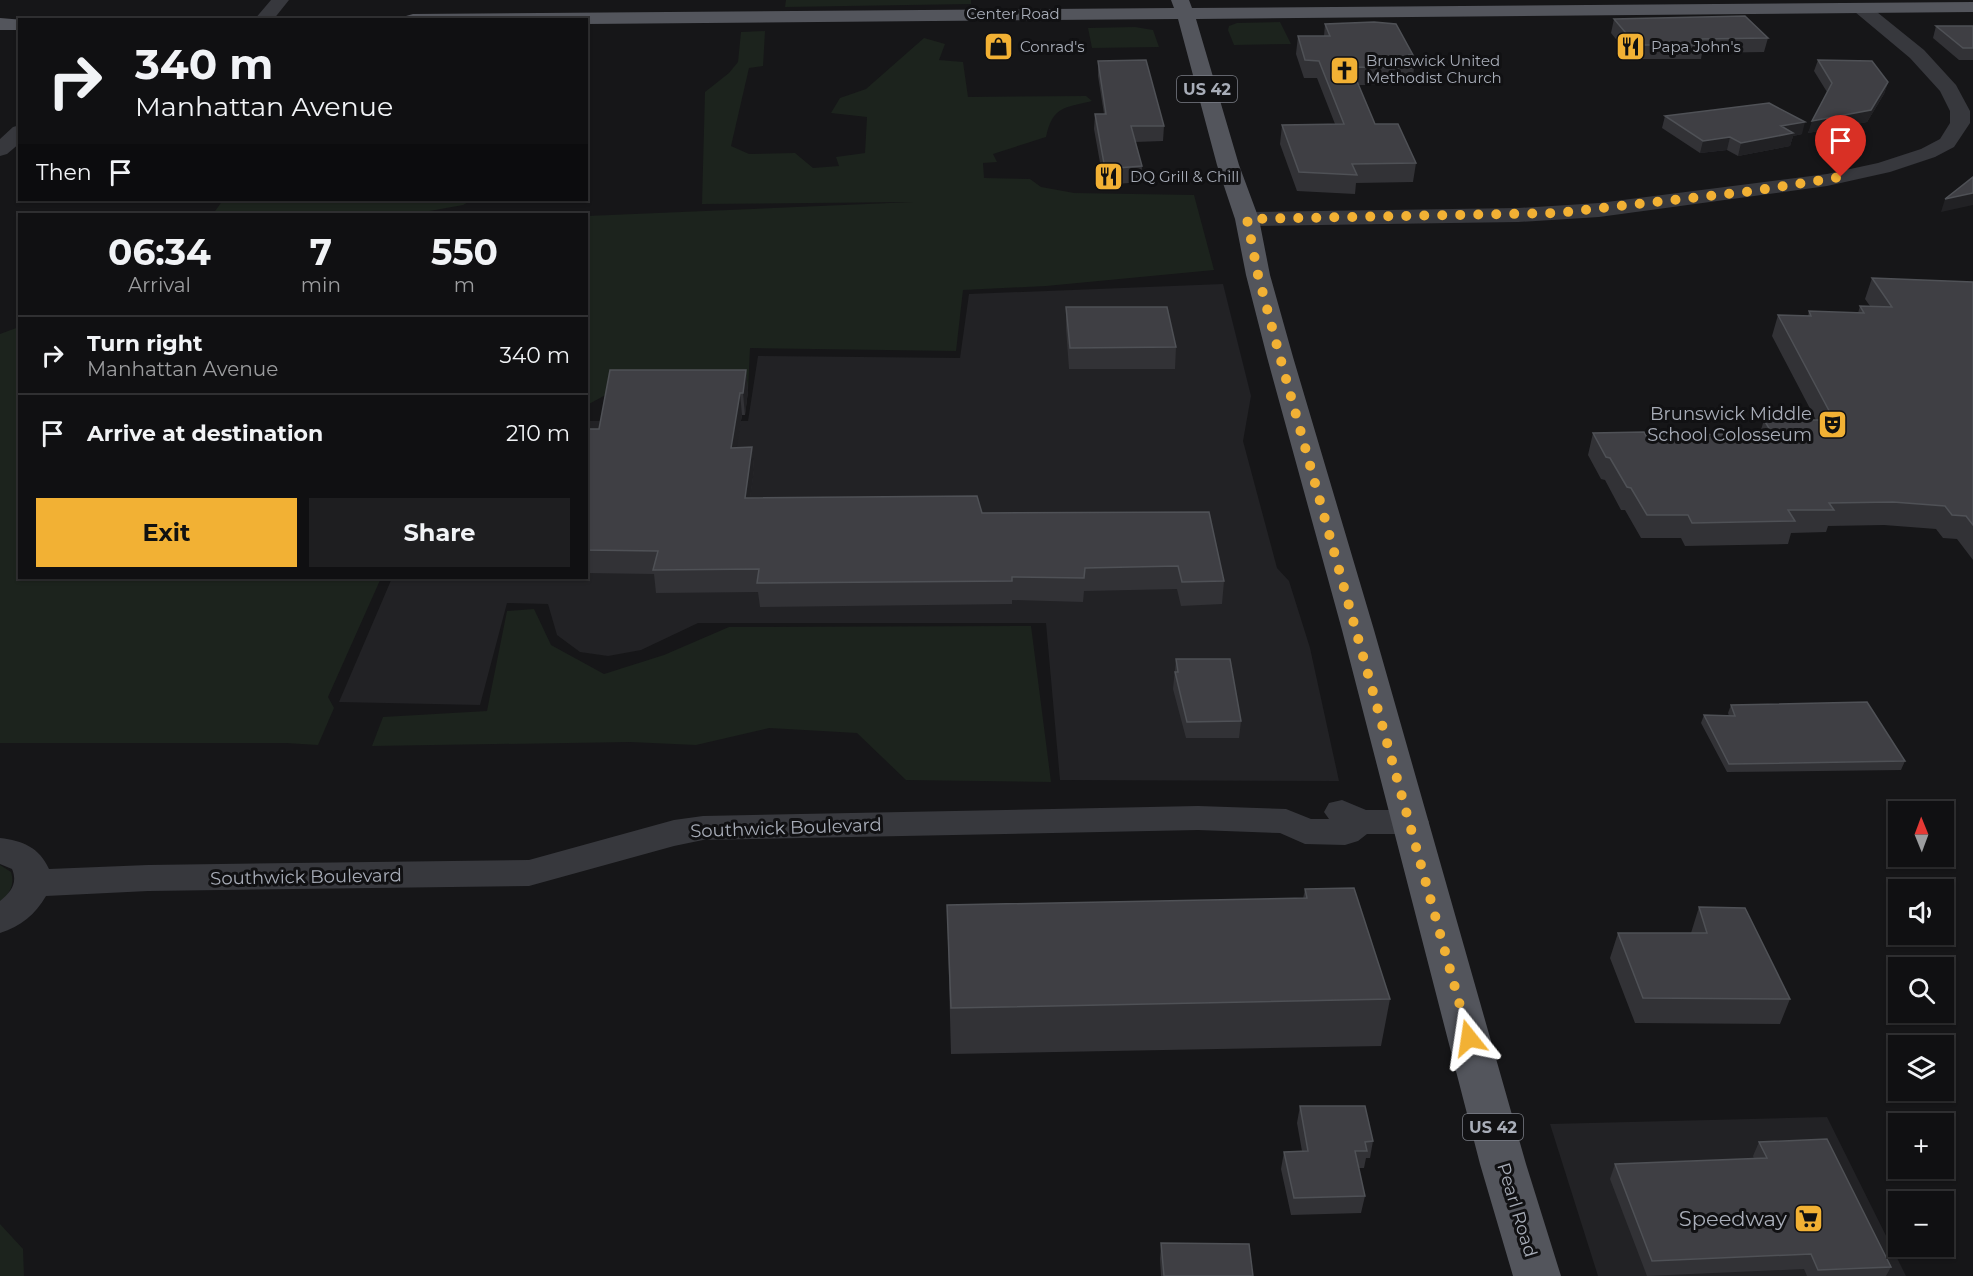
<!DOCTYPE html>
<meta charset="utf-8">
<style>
body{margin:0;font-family:Montserrat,sans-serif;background:#1e1e20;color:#f1f3f6;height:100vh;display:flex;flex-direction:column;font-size:22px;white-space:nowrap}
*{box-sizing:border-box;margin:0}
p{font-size:20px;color:#9c9d9f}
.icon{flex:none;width:33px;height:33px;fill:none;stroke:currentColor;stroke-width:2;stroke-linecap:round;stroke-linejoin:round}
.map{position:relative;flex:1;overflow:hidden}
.panel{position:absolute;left:18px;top:213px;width:570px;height:366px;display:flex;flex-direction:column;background:#101012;border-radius:0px;box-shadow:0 2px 4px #0004,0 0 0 2px #303032}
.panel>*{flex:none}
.top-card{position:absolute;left:18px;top:18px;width:570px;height:183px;border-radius:0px;box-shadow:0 2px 4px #0004,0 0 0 2px #303032;background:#101012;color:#f1f3f6;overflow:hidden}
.needle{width:39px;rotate:359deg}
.fabs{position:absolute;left:1888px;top:801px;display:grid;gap:12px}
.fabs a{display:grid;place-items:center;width:66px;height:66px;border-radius:0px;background:#101012;box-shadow:0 2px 4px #0004,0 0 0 2px #303032;font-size:30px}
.pin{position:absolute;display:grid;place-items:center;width:51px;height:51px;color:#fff;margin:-62px -26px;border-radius:50% 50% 50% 0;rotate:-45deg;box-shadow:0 0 6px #0007}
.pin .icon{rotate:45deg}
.me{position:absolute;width:66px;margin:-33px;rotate:345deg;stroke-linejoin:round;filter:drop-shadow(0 0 4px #0008)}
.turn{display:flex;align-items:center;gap:21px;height:126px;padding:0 18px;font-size:27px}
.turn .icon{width:78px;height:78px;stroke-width:2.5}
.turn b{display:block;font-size:42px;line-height:51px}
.then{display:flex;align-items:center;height:57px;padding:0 18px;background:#0003;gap:12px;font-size:22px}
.eta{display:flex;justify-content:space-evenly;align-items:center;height:102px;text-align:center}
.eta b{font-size:36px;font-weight:700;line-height:42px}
.button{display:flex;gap:12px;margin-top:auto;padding:12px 18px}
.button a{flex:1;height:69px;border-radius:0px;background:#f2b134;color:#111;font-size:24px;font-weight:700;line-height:69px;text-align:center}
.button a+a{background:#1e1e20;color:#f1f3f6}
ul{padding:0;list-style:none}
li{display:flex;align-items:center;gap:18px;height:78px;padding:0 18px;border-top:2px solid #303032}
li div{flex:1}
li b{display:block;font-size:22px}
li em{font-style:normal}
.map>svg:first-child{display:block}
.built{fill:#222225}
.green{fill:#1c231d}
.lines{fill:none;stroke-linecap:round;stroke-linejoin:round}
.street{fill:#37383d;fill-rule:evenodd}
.primary{fill:#53555c;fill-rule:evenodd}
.wall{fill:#323236}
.shaded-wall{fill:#212124}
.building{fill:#3f3f44;stroke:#4f5156;stroke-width:1.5}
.route{stroke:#f2b134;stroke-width:10;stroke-dasharray:0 18}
.labels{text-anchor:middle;stroke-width:6;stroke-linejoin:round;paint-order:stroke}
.far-street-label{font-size:15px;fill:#a8adb8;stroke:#111113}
.far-poi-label{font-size:15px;fill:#a8adb8;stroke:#111113;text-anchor:start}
.shield{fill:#111113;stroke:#7b7e86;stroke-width:1.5}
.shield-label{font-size:16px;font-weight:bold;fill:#a8adb8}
.poi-label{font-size:18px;fill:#a8adb8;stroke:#111113;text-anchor:end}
.street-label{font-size:18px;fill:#a8adb8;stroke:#111113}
.near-poi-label{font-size:21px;fill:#a8adb8;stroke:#111113;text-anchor:end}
</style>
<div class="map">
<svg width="1973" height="1276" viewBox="0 0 1973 1276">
<rect width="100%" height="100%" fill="#161618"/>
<path class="built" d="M1223 284 1251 396 1243 441 1277 568 1289 581 1310 648 1339 781 1060 780 1046 623H698L641 650 608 656 580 652 557 635 548 604 507 603 480 705 339 702 392 578H586L587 421H748L758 356 960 358 969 294Z
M1827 1117 1906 1276H1598L1550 1124Z"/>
<path class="green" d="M786 0H971V4L785 7Z
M1280 22 1291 44 1234 45 1228 30 1229 26 1237 23Z
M1135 27 1153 30 1159 47 1092 48 1088 28Z
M765 31 763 66 749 68 731 146 749 154 795 153 813 168 839 166 836 157 865 153 867 117 831 113 840 98 866 89 924 38 945 44 939 60 963 62 968 97 1086 96 1092 101C1064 108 1053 106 1046 137L993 154 997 162 983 163 984 178 1030 179 1041 187 1074 193 1194 195 1214 270 1046 286 963 290 956 351 750 348 748 391H613L587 405V216L913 202 702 204 705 92 729 73 738 62 741 32Z
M223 200H472L463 205 413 214H213Z
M19 327 20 578H381L328 697 334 708 318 745 286 743H0V334Z
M534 609 551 645 604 674 664 655 729 627 1031 626 1051 782 906 780 857 733 769 728 696 745 630 742 372 746 383 717 487 711 507 611Z
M0 865 11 872C15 884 10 894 0 902Z
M0 1224 23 1249 24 1276H0Z"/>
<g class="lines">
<path class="street" d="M271 0H289L273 20H254Z
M1861 3 1867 4 1924 50 1956 85 1970 111V123L1954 147 1935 157 1890 172 1827 186 1599 217 1518 222 1247 226 1239 224 1236 219 1239 214 1247 212 1518 208 1599 203 1827 174 1878 163 1921 149 1940 139 1950 123V111L1940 91 1910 58 1855 12 1852 8 1855 4Z
M20 125V143L7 154 0 156V139L13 127Z
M1342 800 1366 810H1411L1424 813 1429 822 1424 831 1411 834H1367L1358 841 1345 845 1305 844 1280 833 1198 830 703 840 674 846 529 886 148 891 46 896C35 915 21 926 0 933V901C11 892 18 883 12 869L0 864V838C23 841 39 847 49 869L148 865 529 860 674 820 703 816 1198 806 1286 809 1311 819H1329L1324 812 1329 803Z"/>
<path class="primary" d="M1171 0H1189L1192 8 1973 2V12L1196 19 1239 165 1259 219 1270 275 1293 357 1374 630 1526 1164 1561 1276H1513L1480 1164 1342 630 1267 357 1246 275 1235 219 1217 165 1178 19 586 24V20H404L406 16 413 14 1174 8Z
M0 18 24 20H20V30H0Z"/>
</g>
<path class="wall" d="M1614 19 1768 38 1764 52 1702 53 1701 59H1632L1611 33Z
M1325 24 1413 55 1412 63 1414 68 1412 85H1358L1375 124 1416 163 1413 182 1356 183 1355 194 1297 191 1280 144 1282 125 1335 124 1317 78H1304L1296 54 1298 36H1324Z
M1936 26H1973V60H1959L1933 38Z
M1818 60 1888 82 1884 94 1867 122 1808 133 1827 92 1814 71Z
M1098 61 1164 126 1163 141 1135 142 1142 166 1141 182 1104 185 1094 129 1095 114H1104L1098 76Z
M1665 116 1802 134 1793 136 1790 146 1738 156 1727 150 1700 153 1662 128Z
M1872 278 1973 282V560L1957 539 1943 538 1936 529 1884 525 1828 526 1826 532 1791 533 1788 544 1685 546 1681 538H1641L1625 510H1621L1605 480 1601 479 1588 455 1593 433 1646 436 1760 433 1764 420H1816L1772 336 1778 315 1808 316 1809 311 1858 313 1860 306H1870L1865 299Z
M1066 307 1176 347 1175 369H1069L1066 328Z
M746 370 748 391 745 415H742L736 448 752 447 754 470 750 498 982 513 1209 512 1224 581 1222 604 1181 606 1177 589 1084 591 1083 602 1012 600V604L760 607 758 592 656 593 654 574 586 573V429H599Z
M1176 659 1241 721 1239 738H1186L1173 689Z
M1731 705 1905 761 1901 770 1727 772 1701 723 1704 715 1729 716 1728 713Z
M1305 889 1390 999 1381 1046 951 1054 947 905 1303 899Z
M1699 907 1790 999 1780 1024 1635 1023 1610 958 1618 933H1691Z
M1300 1106 1373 1141 1370 1158H1366L1364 1168H1359L1365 1196 1361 1213 1291 1215 1281 1169 1284 1152 1302 1151 1297 1123Z
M1759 1142 1891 1267 1886 1276H1807L1804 1269 1647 1276 1610 1179 1615 1164 1754 1159 1753 1156Z
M1161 1243 1253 1276H1161L1160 1259Z"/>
<path class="shaded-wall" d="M1888 82 1884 94 1867 122 1808 133 1812 121Z
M1805 122 1802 134 1793 136 1790 146 1738 156 1741 143 1781 126Z
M1730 137 1727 150 1700 153 1703 141Z
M1973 193V205L1941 212 1945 199Z
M746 370 748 391 745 415 743 393Z
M740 393 742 415 733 470 731 448Z
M752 447 754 470 747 521 745 498Z"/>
<path class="building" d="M1745 16 1768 38 1698 39 1704 45H1636L1614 19Z
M1374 22 1396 24 1413 55H1409L1414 68 1351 67 1375 124H1398L1416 163 1352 164 1357 175 1299 172 1282 125 1344 124 1319 61 1305 60 1298 36H1330L1325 24Z
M1936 26H1973V48H1963Z
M1146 60 1164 126H1131L1142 166 1105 169 1095 114H1106L1098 61Z
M1818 60 1872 61 1888 82 1871 110 1812 121 1832 83Z
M1769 103 1805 122 1781 126 1793 133 1741 143 1730 137 1703 141 1665 116Z
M1973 177V193L1945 199Z
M1872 278 1973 282V525L1966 516 1952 515 1945 506 1893 502 1829 503 1834 510H1788L1795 521 1692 523 1688 515H1647L1631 488 1627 487 1610 458 1606 457 1593 433 1644 432 1646 436 1772 433 1764 420H1834L1778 315 1811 316 1809 311 1864 313 1860 306 1892 307Z
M1066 307H1167L1176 347 1070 348Z
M610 370H746L743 393H740L731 448 752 447 745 498 977 496 982 513 1209 512 1224 581 1182 582 1178 566 1085 568 1084 578 1012 577V581L757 583 759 569 653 570 658 551 586 550V429H599Z
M1176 659H1230L1241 721 1187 722 1175 672H1178Z
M1867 702 1905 761 1729 764 1704 715 1735 716 1731 705Z
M1354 888 1390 999 951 1008 947 905 1307 898 1305 889Z
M1699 907 1745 908 1790 999 1643 998 1618 933H1707Z
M1300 1106H1365L1373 1141 1365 1142 1367 1151H1355L1365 1196 1294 1198 1284 1152 1308 1151Z
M1827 1139 1891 1267 1818 1270 1811 1254 1652 1261 1615 1164 1767 1158 1759 1142Z
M1161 1243 1249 1244 1253 1276H1164Z"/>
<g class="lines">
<path class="route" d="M1469 1038 1280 357 1258 275 1247 219 1558 213 1753 191 1841 177"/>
</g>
<defs>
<symbol id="shop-square" viewBox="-11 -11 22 22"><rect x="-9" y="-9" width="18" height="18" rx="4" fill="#f2b134" stroke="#111113"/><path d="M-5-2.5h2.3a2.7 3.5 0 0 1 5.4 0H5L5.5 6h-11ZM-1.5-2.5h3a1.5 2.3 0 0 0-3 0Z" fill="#111"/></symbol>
<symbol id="restaurant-square" viewBox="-11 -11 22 22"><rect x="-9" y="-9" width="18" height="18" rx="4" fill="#f2b134" stroke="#111113"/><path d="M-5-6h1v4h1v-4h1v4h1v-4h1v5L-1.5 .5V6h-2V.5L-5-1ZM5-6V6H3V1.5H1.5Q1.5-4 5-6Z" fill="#111"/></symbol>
<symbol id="church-square" viewBox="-11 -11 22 22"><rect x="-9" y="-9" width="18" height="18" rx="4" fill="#f2b134" stroke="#111113"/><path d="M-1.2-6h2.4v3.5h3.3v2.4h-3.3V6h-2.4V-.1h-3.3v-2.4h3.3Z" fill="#111"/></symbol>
<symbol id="theatre-square" viewBox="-11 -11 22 22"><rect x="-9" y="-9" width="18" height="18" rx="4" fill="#f2b134" stroke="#111113"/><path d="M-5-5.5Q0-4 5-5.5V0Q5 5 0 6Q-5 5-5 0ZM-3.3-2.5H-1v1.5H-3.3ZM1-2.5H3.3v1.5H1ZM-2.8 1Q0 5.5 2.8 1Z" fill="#111"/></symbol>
<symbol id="supermarket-square" viewBox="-11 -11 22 22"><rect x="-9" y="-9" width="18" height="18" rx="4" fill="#f2b134" stroke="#111113"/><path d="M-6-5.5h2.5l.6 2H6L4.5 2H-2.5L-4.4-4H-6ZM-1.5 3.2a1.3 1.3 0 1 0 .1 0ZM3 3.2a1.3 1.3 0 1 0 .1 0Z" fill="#111"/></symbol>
</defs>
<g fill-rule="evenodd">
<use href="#shop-square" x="982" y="30" width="33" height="33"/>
<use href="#restaurant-square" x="1614" y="30" width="33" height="33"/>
<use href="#church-square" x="1328" y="54" width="33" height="33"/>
<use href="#restaurant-square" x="1092" y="160" width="33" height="33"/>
<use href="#theatre-square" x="1816" y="408" width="33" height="33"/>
<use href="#supermarket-square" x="1792" y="1202" width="33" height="33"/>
</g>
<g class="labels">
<g class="far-street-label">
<text x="1013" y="19">Center Road</text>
</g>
<g class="far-poi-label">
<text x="1020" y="52">Conrad's</text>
<text x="1651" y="52">Papa John's</text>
<text x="1366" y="66">Brunswick United<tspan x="1366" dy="17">Methodist Church</tspan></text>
<text x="1130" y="182">DQ Grill &amp; Chill</text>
</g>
<g class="shield">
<rect x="1177" y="76" width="60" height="26" rx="4.5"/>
<rect x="1463" y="1114" width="60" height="26" rx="4.5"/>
</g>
<g class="shield-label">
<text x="1207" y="95">US 42</text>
<text x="1493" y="1133">US 42</text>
</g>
<g class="poi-label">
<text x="1812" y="420">Brunswick Middle<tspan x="1812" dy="21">School Colosseum</tspan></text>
</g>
<g class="street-label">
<text transform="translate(786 828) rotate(-2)" y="6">Southwick Boulevard</text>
<text transform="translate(306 877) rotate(-1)" y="6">Southwick Boulevard</text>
<text transform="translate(1517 1210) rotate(73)" y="6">Pearl Road</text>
</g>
<g class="near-poi-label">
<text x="1787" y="1226">Speedway</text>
</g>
</g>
</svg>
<div class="fabs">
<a><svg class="needle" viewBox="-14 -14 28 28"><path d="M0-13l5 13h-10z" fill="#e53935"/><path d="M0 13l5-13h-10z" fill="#9c9d9f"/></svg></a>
<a><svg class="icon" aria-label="sound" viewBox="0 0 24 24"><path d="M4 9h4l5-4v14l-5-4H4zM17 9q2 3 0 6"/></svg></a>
<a><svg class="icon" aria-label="search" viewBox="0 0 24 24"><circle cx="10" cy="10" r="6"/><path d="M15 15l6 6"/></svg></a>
<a><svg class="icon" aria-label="layers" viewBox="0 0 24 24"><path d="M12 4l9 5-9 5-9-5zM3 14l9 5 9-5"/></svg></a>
<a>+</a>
<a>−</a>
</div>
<div class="pin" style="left:1841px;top:177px;background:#d93025"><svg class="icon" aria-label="arrive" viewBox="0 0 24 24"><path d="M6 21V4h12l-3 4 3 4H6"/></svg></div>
<svg class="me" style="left:1469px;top:1038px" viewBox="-20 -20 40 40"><path d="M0-17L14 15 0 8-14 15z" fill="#f2b134" stroke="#fff" stroke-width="4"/></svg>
<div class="top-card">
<div class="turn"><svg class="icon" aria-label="right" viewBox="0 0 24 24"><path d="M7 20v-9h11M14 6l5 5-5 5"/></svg><div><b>340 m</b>Manhattan Avenue</div></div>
<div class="then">Then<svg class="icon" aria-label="arrive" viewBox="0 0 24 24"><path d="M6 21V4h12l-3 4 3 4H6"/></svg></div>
</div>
<section class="panel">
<div class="eta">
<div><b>06:34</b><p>Arrival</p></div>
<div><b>7</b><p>min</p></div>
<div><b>550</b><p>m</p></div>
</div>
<ul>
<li><svg class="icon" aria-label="right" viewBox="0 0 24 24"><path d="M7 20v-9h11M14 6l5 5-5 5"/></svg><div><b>Turn right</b><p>Manhattan Avenue</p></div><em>340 m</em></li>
<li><svg class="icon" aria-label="arrive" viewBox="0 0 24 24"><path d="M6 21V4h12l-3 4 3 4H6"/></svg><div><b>Arrive at destination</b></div><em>210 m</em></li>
</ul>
<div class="button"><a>Exit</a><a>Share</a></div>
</section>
</div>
